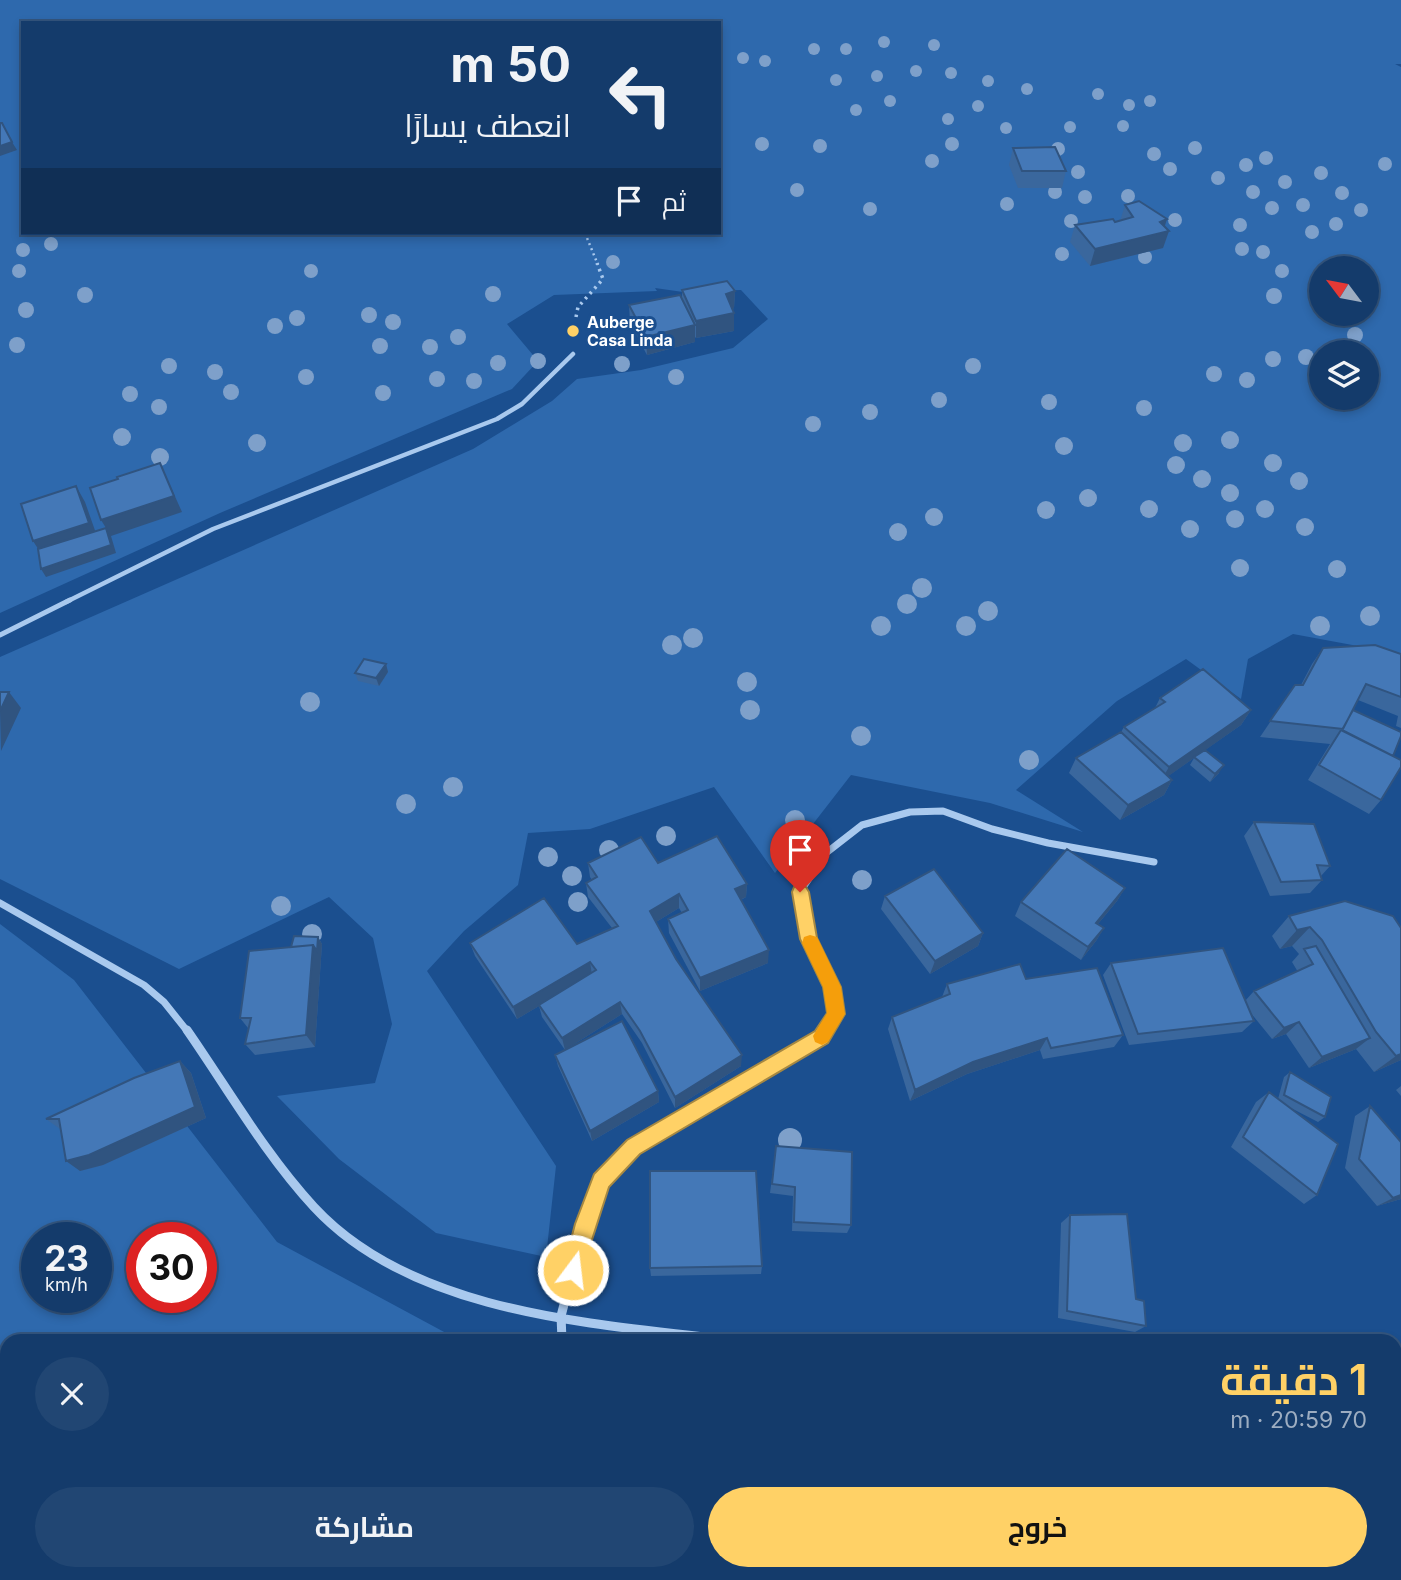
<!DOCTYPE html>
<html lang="ar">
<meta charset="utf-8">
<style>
body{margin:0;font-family:Inter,Cairo,sans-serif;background:#214673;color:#f1f3f6;direction:rtl;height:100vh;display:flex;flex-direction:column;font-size:26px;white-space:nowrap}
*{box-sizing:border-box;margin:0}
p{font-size:23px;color:#9dadc1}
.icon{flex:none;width:38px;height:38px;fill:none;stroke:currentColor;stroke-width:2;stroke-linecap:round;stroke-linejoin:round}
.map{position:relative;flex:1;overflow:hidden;direction:ltr}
.details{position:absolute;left:0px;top:1334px;width:1402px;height:247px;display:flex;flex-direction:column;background:#143b6b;border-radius:21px 21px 0 0;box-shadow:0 4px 10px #0003,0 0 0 2px #33557e;direction:rtl}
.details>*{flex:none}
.hud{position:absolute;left:21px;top:21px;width:700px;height:214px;border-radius:0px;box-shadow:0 4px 10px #0003,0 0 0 2px #33557e;direction:rtl;background:#143b6b;color:#f1f3f6;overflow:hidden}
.needle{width:46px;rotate:302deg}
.tools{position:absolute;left:1309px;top:256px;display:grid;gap:14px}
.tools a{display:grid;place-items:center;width:70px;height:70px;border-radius:50%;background:#143b6b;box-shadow:0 4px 10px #0003,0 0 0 2px #33557e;font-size:35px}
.speed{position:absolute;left:21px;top:1222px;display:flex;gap:14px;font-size:35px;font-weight:700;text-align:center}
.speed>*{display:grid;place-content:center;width:91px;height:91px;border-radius:50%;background:#143b6b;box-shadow:0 4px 10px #0003,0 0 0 2px #33557e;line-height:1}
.speed small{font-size:18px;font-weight:400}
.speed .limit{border:10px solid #d22;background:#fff;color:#111}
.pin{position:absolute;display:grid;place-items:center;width:60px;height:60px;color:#fff;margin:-72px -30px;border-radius:50% 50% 50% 0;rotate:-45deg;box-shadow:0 0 7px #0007}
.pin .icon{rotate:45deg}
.me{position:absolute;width:77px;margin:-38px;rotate:15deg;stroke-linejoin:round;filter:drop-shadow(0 0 5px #0008)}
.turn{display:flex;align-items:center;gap:24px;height:147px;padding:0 35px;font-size:32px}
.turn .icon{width:91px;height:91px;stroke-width:2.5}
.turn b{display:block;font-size:49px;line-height:60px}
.then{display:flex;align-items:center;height:66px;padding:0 35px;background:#0003;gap:14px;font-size:26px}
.round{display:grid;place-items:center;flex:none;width:74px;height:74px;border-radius:37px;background:#214673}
.headline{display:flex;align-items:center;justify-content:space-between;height:119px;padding:0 35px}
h1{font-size:42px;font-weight:700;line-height:52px;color:#ffd166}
.button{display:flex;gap:14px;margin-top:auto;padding:14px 35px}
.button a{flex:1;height:80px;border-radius:42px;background:#ffd166;color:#111;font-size:28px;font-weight:700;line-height:80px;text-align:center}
.button a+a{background:#214673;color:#f1f3f6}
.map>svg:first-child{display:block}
.green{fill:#2e69ad;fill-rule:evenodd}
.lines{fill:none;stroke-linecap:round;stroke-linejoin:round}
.path-far1{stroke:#a9c9ee;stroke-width:2.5;stroke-dasharray:2 3.5;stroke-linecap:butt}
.path{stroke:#a9c9ee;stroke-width:3.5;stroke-dasharray:2.5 4.5;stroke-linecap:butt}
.service-far1{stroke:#a9c9ee;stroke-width:4.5}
.service{stroke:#a9c9ee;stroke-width:5}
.minor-far1{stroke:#a9c9ee;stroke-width:7}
.minor{stroke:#a9c9ee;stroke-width:9}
.tree{fill:#7ea0ca}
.wall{fill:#3a679d}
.shaded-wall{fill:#305480}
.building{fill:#4478b7;stroke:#305480;stroke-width:2}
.route{fill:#ffd166;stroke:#a68842;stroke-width:2}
.slow{fill:#f59e0b}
.poi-dot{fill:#ffd166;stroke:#1b4f8f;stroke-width:2.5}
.labels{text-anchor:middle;stroke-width:6;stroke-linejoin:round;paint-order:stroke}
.far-poi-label{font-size:16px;font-weight:bold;fill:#fff;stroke:#1b4f8f;text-anchor:start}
</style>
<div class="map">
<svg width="1401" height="1580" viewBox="0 0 1401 1580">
<rect width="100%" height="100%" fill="#1b4f8f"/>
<path class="green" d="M0 0H1401V64H1395L1401 67V654L1293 634 1248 659 1241 699 1186 659 1117 701 1016 790 1083 832 990 803 851 775 775 873 714 787 590 829 528 833 518 885 464 931 427 971 556 1166 546 1257 436 1233 339 1159 277 1096 375 1083 392 1024 373 938 329 897 179 969 0 879V657L473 449 552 401 577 379 641 370 733 348 768 319 741 290 683 292 655 288 657 291 554 295 507 324 538 361 512 389 220 513 0 613ZM23 23H719V233H23ZM1321 268H1367V313H1321ZM1321 352H1367V397H1321Z
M0 924 74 980 277 1242 459 1340H7V1573H1395V1482L1401 1484V1580H0ZM37 1237H96V1297H37ZM142 1237H201V1297H142Z"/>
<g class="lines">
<path class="path-far1" d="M585 233 598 265"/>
<path class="path" d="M576 317 578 307 603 279 597 263"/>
<path class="service-far1" d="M66 602 213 529 497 419 522 404 573 354"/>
<path class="service" d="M0 635 70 600"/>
<path class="minor-far1" d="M0 903 144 985 164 1002 188 1032
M824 1032 836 1014 832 987 808 939 800 892 826 853 862 825 910 812 943 811 992 829 1048 843 1154 862"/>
<path class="minor" d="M187 1030C228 1089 265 1154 314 1207 413 1314 595 1324 731 1340
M562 1340 561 1316 585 1224 601 1180 633 1147 821 1037 825 1030
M1395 1414H1401
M598 1580 600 1573"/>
</g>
<g class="tree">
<circle cx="884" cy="42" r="6"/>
<circle cx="934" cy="45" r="6"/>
<circle cx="814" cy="49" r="6"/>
<circle cx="846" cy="49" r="6"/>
<circle cx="743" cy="58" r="6"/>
<circle cx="765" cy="61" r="6"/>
<circle cx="916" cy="71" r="6"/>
<circle cx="951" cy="73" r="6"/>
<circle cx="877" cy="76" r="6"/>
<circle cx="836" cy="80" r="6"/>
<circle cx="988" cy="81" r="6"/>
<circle cx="1027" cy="89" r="6"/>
<circle cx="1098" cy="94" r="6"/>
<circle cx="890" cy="101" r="6"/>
<circle cx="1150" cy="101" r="6"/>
<circle cx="1129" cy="105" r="6"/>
<circle cx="978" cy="106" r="6"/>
<circle cx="856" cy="110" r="6"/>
<circle cx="948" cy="119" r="6"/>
<circle cx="1123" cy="126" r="6"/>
<circle cx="1070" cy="127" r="6"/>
<circle cx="1006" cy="128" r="6"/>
<circle cx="762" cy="144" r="7"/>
<circle cx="952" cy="144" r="7"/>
<circle cx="820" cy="146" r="7"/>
<circle cx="1195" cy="148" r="7"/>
<circle cx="1058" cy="149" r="7"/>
<circle cx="1154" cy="154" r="7"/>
<circle cx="1266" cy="158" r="7"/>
<circle cx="932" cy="161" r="7"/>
<circle cx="1385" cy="164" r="7"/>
<circle cx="1246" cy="165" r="7"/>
<circle cx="1170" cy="169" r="7"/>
<circle cx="1078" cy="172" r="7"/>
<circle cx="1321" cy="173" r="7"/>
<circle cx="1218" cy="178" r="7"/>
<circle cx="1285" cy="182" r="7"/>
<circle cx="797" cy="190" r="7"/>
<circle cx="1055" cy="192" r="7"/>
<circle cx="1253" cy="192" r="7"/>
<circle cx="1342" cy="193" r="7"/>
<circle cx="1128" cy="196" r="7"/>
<circle cx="1085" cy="197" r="7"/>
<circle cx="1007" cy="204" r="7"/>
<circle cx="1303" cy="205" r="7"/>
<circle cx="1272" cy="208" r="7"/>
<circle cx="870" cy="209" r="7"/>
<circle cx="1361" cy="210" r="7"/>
<circle cx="1175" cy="220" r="7"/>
<circle cx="1071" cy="221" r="7"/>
<circle cx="1336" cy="224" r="7"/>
<circle cx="1240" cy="225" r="7"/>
<circle cx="1312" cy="232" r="7"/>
<circle cx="51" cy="244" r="7"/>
<circle cx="1242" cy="249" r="7"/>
<circle cx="23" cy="250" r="7"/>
<circle cx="1263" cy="252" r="7"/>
<circle cx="1062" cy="254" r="7"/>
<circle cx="1145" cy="257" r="7"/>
<circle cx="613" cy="262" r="7"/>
<circle cx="19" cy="271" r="7"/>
<circle cx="311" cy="271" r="7"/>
<circle cx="1282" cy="271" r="7"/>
<circle cx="493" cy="294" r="8"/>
<circle cx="85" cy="295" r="8"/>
<circle cx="1274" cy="296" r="8"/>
<circle cx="26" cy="310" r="8"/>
<circle cx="369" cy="315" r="8"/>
<circle cx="297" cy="318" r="8"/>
<circle cx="393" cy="322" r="8"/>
<circle cx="275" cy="326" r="8"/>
<circle cx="1355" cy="335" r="8"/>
<circle cx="458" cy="337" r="8"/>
<circle cx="17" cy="345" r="8"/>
<circle cx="380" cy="346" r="8"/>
<circle cx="430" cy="347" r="8"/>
<circle cx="1306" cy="357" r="8"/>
<circle cx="1273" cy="359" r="8"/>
<circle cx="538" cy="361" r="8"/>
<circle cx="498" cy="363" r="8"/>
<circle cx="622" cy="364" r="8"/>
<circle cx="169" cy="366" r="8"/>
<circle cx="973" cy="366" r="8"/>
<circle cx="215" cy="372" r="8"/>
<circle cx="1214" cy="374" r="8"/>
<circle cx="306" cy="377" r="8"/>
<circle cx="676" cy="377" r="8"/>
<circle cx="437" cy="379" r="8"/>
<circle cx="1247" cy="380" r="8"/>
<circle cx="474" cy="381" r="8"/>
<circle cx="231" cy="392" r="8"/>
<circle cx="383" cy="393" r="8"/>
<circle cx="130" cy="394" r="8"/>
<circle cx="939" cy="400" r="8"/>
<circle cx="1049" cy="402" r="8"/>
<circle cx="159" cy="407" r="8"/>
<circle cx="1144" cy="408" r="8"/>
<circle cx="870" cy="412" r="8"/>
<circle cx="813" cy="424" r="8"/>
<circle cx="122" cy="437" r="9"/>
<circle cx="1230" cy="440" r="9"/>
<circle cx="257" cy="443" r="9"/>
<circle cx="1183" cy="443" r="9"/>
<circle cx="1064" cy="446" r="9"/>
<circle cx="160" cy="457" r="9"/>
<circle cx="1273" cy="463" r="9"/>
<circle cx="1176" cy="465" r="9"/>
<circle cx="1202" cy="479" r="9"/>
<circle cx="1299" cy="481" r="9"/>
<circle cx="1230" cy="493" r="9"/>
<circle cx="1088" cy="498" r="9"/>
<circle cx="1149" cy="509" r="9"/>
<circle cx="1265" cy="509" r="9"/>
<circle cx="1046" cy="510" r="9"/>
<circle cx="934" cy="517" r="9"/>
<circle cx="1235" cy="519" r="9"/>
<circle cx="1305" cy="527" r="9"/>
<circle cx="1190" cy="529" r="9"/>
<circle cx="898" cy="532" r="9"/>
<circle cx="1240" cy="568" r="9"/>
<circle cx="1337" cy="569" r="9"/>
<circle cx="922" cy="588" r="10"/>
<circle cx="907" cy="604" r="10"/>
<circle cx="988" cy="611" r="10"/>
<circle cx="1370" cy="616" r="10"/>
<circle cx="881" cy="626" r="10"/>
<circle cx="966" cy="626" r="10"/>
<circle cx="1320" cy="626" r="10"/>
<circle cx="693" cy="638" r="10"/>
<circle cx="672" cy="645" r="10"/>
<circle cx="747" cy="682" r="10"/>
<circle cx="310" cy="702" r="10"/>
<circle cx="750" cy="710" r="10"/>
<circle cx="861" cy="736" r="10"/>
<circle cx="1029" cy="760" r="10"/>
<circle cx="453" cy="787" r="10"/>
<circle cx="406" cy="804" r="10"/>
<circle cx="795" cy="820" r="10"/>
<circle cx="666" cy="836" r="10"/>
<circle cx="609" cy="850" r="10"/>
<circle cx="548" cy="857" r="10"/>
<circle cx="572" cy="876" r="10"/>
<circle cx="862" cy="880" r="10"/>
<circle cx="578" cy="902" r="10"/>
<circle cx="281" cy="906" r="10"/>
<circle cx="312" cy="934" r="10"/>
<circle cx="790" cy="1140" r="12"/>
</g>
<path class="wall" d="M1013 148 1066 171 1062 188H1018L1009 165Z
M1125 205 1165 226 1169 231 1163 248 1090 266 1070 242 1075 225 1115 222 1120 221Z
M682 290 735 291 734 308 732 309 734 331 696 338 695 337V342L647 355 630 323 629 305 682 297Z
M1323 648 1401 654V728L1396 726 1398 716 1358 700 1353 710 1393 756 1381 800 1369 814 1308 780 1330 744 1260 737 1295 685H1301L1312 664Z
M386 664 388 672 379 686 358 681 355 673Z
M1160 698 1251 710 1241 725 1205 750 1219 773 1210 782 1190 765 1194 758 1168 776 1172 780 1164 795 1120 820 1069 773 1076 758 1121 732 1124 727 1155 708Z
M1254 822 1330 866 1321 876 1322 880 1310 893 1270 896 1244 836Z
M588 863H658L747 884 746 897 741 900 768 963 700 991 669 933 668 919 682 913 679 908 656 922 676 959 741 1066 675 1108 642 1043 622 1014 565 1050 658 1091 659 1102 592 1141 558 1066 555 1055 565 1050 542 1017 539 1006 517 1019 475 956 470 943 577 944 612 928 588 897 586 883 592 880 590 877Z
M1125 888 1117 901 1098 924 1104 928 1096 941 1081 960 1015 916 1021 902Z
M885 896 983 933 978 946 930 974 881 909Z
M1345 901 1401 1060 1374 1072 1356 1049 1309 1068 1286 1034 1272 1039 1250 1012 1254 1021 1242 1032 1129 1045 1103 975 1111 963 1245 1001 1254 991 1298 972 1292 962 1299 954 1292 946 1280 949 1272 936 1289 916Z
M318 937 322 944 315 1047 255 1055 245 1044 248 1028 240 1018 291 947Z
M1026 979 1123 1035 1114 1047 1043 1059 1040 1050 967 1074 910 1101 888 1029 892 1017 942 997 947 984Z
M180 1061 191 1073 206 1118 103 1165 80 1171 60 1129 46 1119Z
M1290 1072 1325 1117 1318 1122 1287 1106 1317 1195 1304 1204 1231 1147 1256 1102 1269 1092 1278 1099 1284 1077Z
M1401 1086V1096L1396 1090Z
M1370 1106 1401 1199 1377 1206 1345 1168 1355 1116Z
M776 1146 851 1225 847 1233 792 1231 793 1196 770 1193Z
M1070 1215 1146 1326 1135 1332 1058 1318 1061 1223Z
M762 1266 761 1274 651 1276 650 1268Z"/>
<path class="shaded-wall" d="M12 142 17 150 0 156V146Z
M1167 219 1163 232 1169 231 1163 248 1090 266 1095 249Z
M735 291 734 308 725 311 726 294Z
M734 313V331L696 338V321Z
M695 325V342L647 355 646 337Z
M160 463 182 512 111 536 116 553 46 577 41 569 106 528 101 520Z
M76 486 85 502 98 539 44 558 33 541Z
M386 664 388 672 379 686 376 678Z
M9 692 21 708 1 751 0 711Z
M1251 710 1241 725 1160 782 1169 767Z
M1224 765 1219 773 1210 782 1215 774Z
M1172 780 1164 795 1120 820 1128 805Z
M747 884 746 897 734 903 735 889Z
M1125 888 1117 901 1088 936 1096 923Z
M679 894V908L651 925 650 911Z
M1310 927 1292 946 1280 949 1297 930Z
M1104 928 1096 941 1081 960 1088 947Z
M983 933 978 946 930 974 935 961Z
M318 937 322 944 315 1047 306 1035 313 945Z
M769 950 768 963 700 991V978Z
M590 962 592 975 517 1019 513 1007Z
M620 1002 622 1014 565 1050 562 1038Z
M1299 1022 1286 1034 1272 1039 1284 1028Z
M1047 1038 1040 1050 967 1074 910 1101 915 1090 973 1062Z
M1370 1038 1356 1049 1309 1068 1322 1057Z
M1401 1054V1060L1374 1072 1396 1056Z
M742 1055 741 1066 675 1108V1097Z
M180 1061 191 1073 206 1118 103 1165 80 1171 66 1161Z
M658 1091 659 1102 592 1141 590 1131Z
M1401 1195V1199L1377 1206 1393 1198Z"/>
<path class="building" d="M0 123H2L12 142 0 146Z
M1055 147 1066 171H1022L1013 148Z
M1139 201 1167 219 1160 222 1169 231 1095 249 1075 225 1113 219 1115 222 1133 217 1125 205Z
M727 281 735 291 726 294 734 313 696 321 682 290Z
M680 295 695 325 646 337 629 305Z
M160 463 174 496 101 520 90 488 118 479 117 477Z
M76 486 89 523 33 541 21 504Z
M106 528 111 545 41 569 38 549Z
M1375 645 1401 654V697L1366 684 1343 729 1270 721 1295 685H1303L1323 648Z
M364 659 386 664 376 678 355 673Z
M1203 669 1251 710 1169 767 1124 727 1165 702 1160 698Z
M0 692H9L0 711Z
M1353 710 1401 732V736L1393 756 1342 730Z
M1341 730 1401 760V767L1381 800 1319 765Z
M1121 732 1172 780 1128 805 1076 758Z
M1205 750 1224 765 1215 774 1194 757Z
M1254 822 1314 824 1330 866 1317 865 1322 880 1281 882Z
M717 836 747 884 735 889 769 950 700 978 668 919 688 910 679 894 650 911 676 959 742 1055 675 1097 640 1031 620 1002 562 1038 539 1005 596 970 590 962 513 1007 470 943 544 898 577 944 618 926 586 883 597 877 588 863 641 837 658 863Z
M1067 849 1125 888 1096 923 1104 928 1088 947 1021 902Z
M934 869 983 933 935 961 885 896Z
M1345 901 1393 916 1401 928V1054L1396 1056 1376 1032 1322 940 1310 927 1297 930 1289 916Z
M294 936 318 937 317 951 313 945 291 947Z
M313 945 306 1035 245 1044 251 1018H240L249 951Z
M1316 946 1370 1038 1322 1057 1299 1022 1284 1028 1254 991 1313 964 1304 949Z
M1223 948 1254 1021 1138 1034 1111 963Z
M1020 964 1026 979 1097 968 1123 1035 1051 1048 1047 1038 973 1062 915 1090 892 1017 950 994 947 984Z
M622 1021 658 1091 590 1131 555 1055Z
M180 1061 195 1107 89 1155 66 1161 59 1119H46L134 1078Z
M1290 1072 1331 1097 1325 1117 1284 1095Z
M1269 1092 1338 1144 1317 1195 1243 1137Z
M1370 1106 1401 1142V1195L1393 1198 1359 1159Z
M776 1146 852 1152 851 1225 794 1222 795 1187 772 1184Z
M650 1171H756L762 1266 650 1268Z
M1127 1214 1136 1299 1144 1301 1146 1326 1067 1311 1070 1215Z"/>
<path class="route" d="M800 885 806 887 809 892 817 938 841 987 845 1014 828 1043 640 1154 609 1187 580 1277 573 1280 566 1277 563 1270 575 1224 594 1174 627 1140 815 1031 827 1013 823 987 800 939 792 892 794 887Z"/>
<path class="slow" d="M810 935 817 937 841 987 845 1014 828 1042 822 1045 815 1042 813 1036 827 1013 823 987 802 943 804 937Z"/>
<circle class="poi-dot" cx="573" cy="331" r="7"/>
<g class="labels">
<g class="far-poi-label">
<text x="587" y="328">Auberge<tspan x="587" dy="18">Casa Linda</tspan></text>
</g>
</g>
</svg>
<div class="tools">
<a><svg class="needle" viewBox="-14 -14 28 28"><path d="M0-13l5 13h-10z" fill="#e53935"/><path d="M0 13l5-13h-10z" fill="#9dadc1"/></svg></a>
<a><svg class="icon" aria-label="layers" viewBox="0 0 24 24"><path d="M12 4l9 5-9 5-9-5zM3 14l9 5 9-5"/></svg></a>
</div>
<div class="speed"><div>23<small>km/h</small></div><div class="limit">30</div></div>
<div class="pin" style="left:800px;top:892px;background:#d93025"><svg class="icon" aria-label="arrive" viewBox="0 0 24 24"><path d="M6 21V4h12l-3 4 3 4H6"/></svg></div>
<svg class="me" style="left:573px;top:1270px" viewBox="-20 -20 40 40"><circle r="17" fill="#ffd166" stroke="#fff" stroke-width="3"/><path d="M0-11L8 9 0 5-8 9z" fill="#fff"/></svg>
<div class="hud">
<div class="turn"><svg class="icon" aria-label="left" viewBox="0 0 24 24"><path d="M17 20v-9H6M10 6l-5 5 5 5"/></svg><div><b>50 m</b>انعطف يسارًا</div></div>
<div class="then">ثم<svg class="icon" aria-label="arrive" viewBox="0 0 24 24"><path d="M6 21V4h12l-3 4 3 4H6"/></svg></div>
</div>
<section class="details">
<div class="headline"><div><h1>1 دقيقة</h1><p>70 m · 20:59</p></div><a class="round"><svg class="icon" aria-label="close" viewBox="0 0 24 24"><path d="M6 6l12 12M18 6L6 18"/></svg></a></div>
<div class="button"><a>خروج</a><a>مشاركة</a></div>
</section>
</div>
